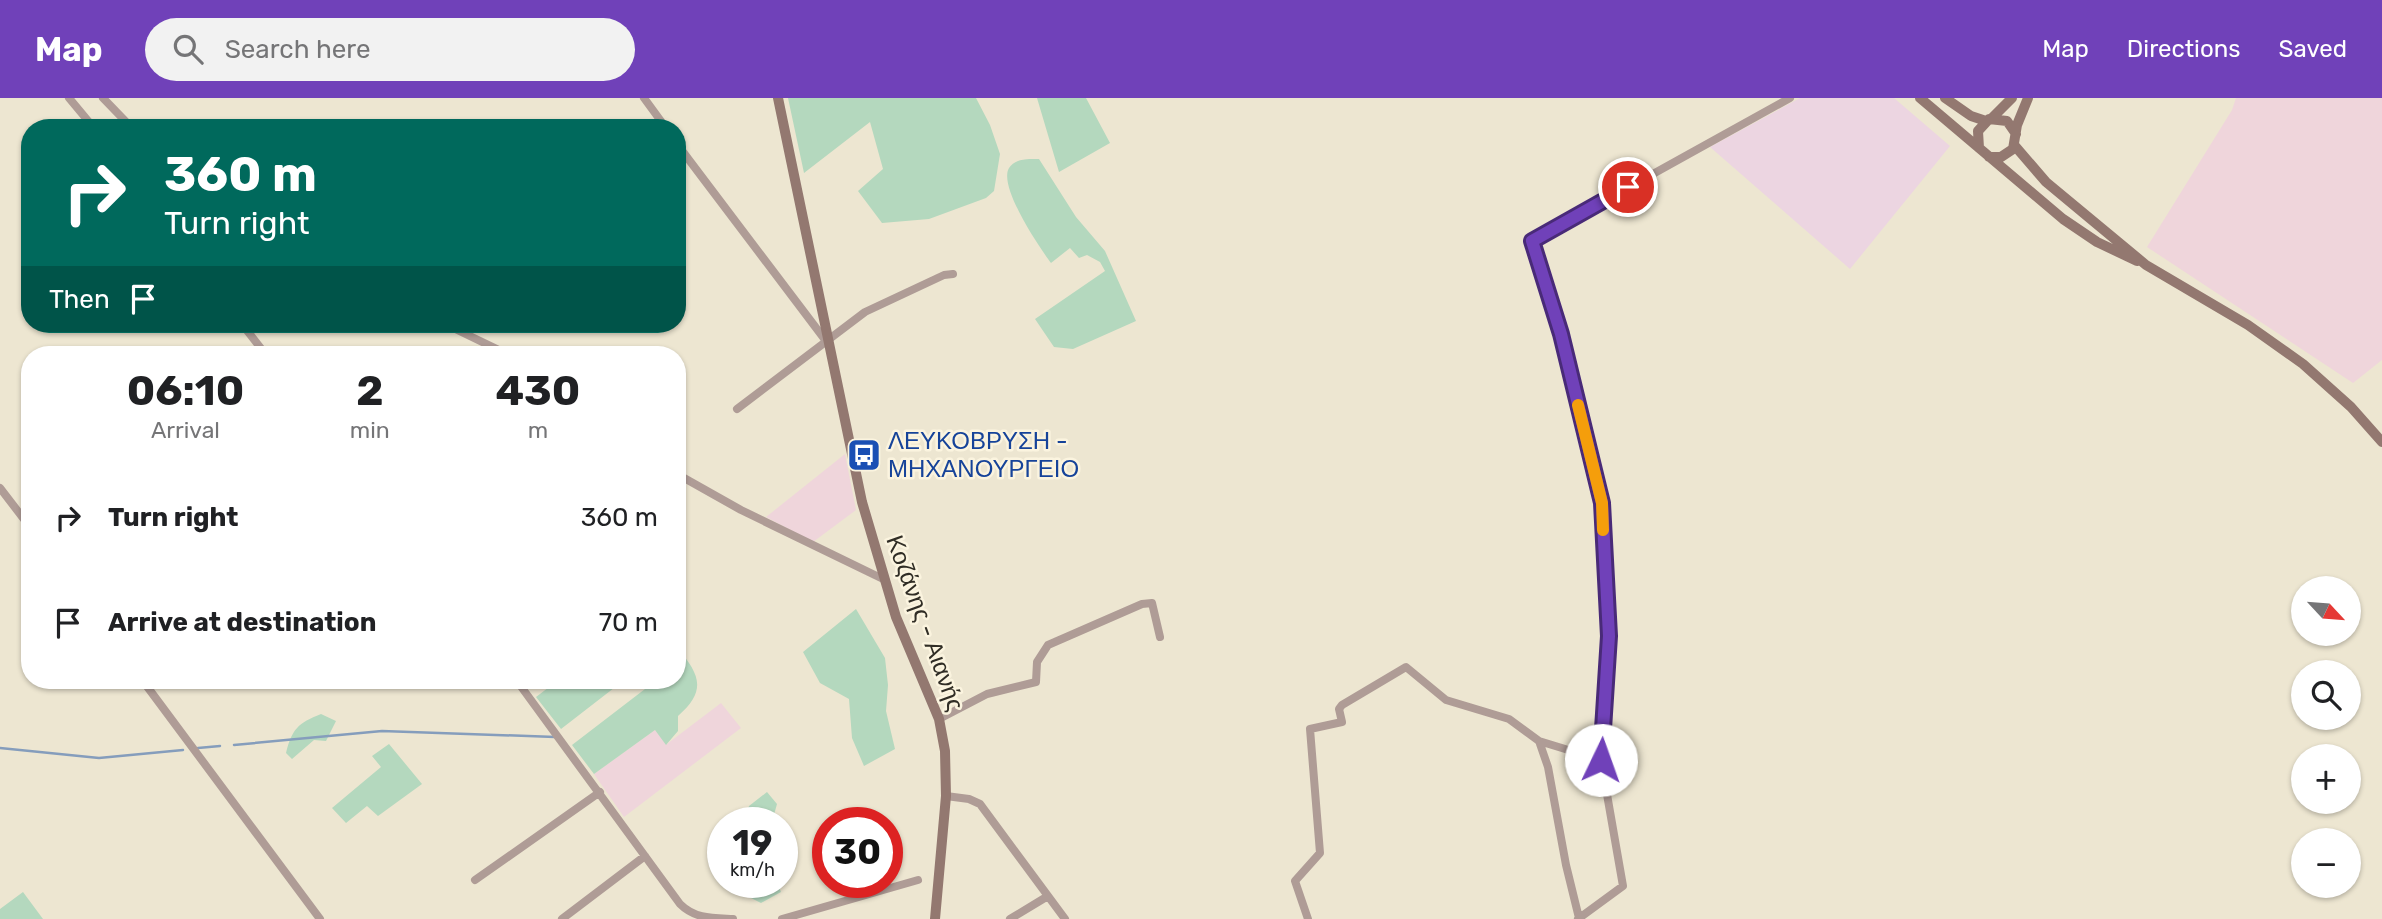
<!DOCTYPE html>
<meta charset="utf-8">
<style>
body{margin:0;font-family:Rubik,sans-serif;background:#f2f2f2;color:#202124;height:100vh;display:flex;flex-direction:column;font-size:26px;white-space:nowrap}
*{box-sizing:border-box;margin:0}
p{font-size:23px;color:#757577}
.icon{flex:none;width:38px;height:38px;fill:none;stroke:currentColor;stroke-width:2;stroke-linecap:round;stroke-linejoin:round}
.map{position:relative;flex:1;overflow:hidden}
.side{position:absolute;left:21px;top:248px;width:665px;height:343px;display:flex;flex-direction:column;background:#fff;border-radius:28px;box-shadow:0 2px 5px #0004}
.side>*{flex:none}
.banner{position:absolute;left:21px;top:21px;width:665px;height:214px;border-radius:28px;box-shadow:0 2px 5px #0004;background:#00695c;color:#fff;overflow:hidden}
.needle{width:46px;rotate:116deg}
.controls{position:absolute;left:2291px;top:478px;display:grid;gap:14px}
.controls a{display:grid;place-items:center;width:70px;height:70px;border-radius:50%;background:#fff;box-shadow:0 2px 5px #0004;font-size:35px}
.speed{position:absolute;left:707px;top:709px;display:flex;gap:14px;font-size:35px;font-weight:700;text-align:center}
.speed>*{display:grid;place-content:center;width:91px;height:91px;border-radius:50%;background:#fff;box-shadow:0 2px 5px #0004;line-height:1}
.speed small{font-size:18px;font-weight:400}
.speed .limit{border:10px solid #d22;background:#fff;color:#111}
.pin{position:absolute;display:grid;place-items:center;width:60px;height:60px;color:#fff;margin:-30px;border:4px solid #fff;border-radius:50%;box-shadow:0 2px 7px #0007}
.me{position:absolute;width:77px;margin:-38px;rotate:3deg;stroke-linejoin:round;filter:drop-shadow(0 0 5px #0008)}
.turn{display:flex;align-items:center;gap:24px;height:147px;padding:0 28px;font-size:32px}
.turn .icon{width:91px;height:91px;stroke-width:2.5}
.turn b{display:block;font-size:49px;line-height:60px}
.then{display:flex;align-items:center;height:66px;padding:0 28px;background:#0003;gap:14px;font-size:26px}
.eta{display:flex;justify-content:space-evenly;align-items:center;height:119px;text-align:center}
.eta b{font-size:42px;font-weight:700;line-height:49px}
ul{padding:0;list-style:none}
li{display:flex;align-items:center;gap:21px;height:105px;padding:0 28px}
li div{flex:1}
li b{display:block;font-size:26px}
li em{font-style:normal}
header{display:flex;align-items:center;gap:42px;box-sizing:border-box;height:98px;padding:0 35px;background:#7041b9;color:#fff}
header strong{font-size:33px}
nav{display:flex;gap:38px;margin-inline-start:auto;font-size:24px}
.search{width:490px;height:63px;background:#f2f2f2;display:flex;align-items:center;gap:18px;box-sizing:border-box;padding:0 24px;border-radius:38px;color:#757577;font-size:26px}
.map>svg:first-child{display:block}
.industrial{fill:#efd5db}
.education{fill:#ecd5e1}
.green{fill:#b4d8be}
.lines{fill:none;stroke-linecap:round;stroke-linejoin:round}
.stream{stroke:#859dbc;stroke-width:2.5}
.street{stroke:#af9c96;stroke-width:8}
.secondary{stroke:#937870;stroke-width:10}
.route-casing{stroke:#492a78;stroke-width:18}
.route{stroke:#7041b9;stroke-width:12}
.slow{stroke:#f59e0b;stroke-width:12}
.labels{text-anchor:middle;stroke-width:5;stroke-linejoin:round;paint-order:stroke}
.transit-label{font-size:24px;fill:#164399;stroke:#fbf4df;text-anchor:start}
.street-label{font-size:24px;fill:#302d25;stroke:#fbf4df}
</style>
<header>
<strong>Map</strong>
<div class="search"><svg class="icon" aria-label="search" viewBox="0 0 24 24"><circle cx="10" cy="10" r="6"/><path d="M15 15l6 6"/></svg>Search here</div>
<nav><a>Map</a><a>Directions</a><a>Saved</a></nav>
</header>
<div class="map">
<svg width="2382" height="821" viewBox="0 0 2382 821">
<rect width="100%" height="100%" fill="#ede6d1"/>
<path class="industrial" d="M2236 0H2382V262L2353 285 2147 149 2232 12Z
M845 356 856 412 813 444 766 419Z
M721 605 741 630 624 719 594 676 655 632 667 646Z"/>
<path class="education" d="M1800 0H1894L1950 48 1850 171 1710 49Z"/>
<path class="green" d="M788 0H976L990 27 1000 56 994 93 986 100 929 121 882 125 858 93 883 71 870 24 804 75Z
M1037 0H1086L1110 45 1059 74Z
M1039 61 1076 119 1105 153 1136 223 1073 251 1054 249 1035 221 1105 173 1100 164 1087 157 1079 160 1070 150 1051 165C1039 149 998 88 1009 70 1015 60 1029 61 1039 61Z
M856 511 885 560 888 587 886 613 895 651 864 668 852 640 849 601 820 585 803 554Z
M677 549C699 576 708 592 678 618V633L666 647 655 632 594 676 572 647 645 591 640 583H677Z
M557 583H623L561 631 536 599Z
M321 616 336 623 326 643 314 642 292 661 286 655C292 631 298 625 321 616Z
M389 646 422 686 378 718 367 708 346 725 332 710 381 669 372 658Z
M767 694 777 706 772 724H744L749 708Z
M750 784H777L781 794 761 805 749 799Z
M23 794 43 821H0V811Z"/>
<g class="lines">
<path class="stream" d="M234 647 382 633 555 639
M0 650 99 660 183 652
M198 650 220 648"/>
<path class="street" d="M69 0 94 30
M103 0 132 30
M644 0 666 30
M677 46 826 243
M242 226 266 257
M445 226 509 257
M737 311 865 214 944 177 953 176
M677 376 741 412 883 481
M0 390 30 429
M143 583 320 821
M517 583 680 806C695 821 713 820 733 821
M939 621 987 596 1036 584 1037 564 1048 547 1142 506 1152 505 1160 539
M1539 643 1601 662
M946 698 969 701 980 706 1065 821
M475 782 600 694
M562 821 645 758
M782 821 918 782
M1010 821 1048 798
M1308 821 1295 783 1320 755 1310 631 1342 624 1339 611 1342 607 1406 569 1446 602 1509 621 1539 643 1548 669 1566 767 1579 820
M1578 821 1623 788 1601 662 1609 538 1602 405 1561 236 1532 143 1790 0"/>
<path class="secondary" d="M778 0 862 404 896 519 939 621 945 653 946 698 935 821
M1920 0 2063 121 2097 144 2137 163
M1945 0 1971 18 1986 23
M1992 20 2012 0
M2015 48 2046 84 2146 167 2248 227 2303 266 2351 309 2382 344
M1979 50 1978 33 1989 21 2007 23 2016 36
M1989 59H2001L2013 51 2017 27 2028 0"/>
</g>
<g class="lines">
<defs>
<path id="route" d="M1601 662 1609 538 1602 405 1561 236 1532 143 1628 89"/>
</defs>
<use href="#route" class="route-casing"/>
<use href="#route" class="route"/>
<path class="slow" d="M1578 307 1602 405 1603 432"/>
</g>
<defs>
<symbol id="bus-square" viewBox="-11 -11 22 22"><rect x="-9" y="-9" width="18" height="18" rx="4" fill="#1a4fb4" stroke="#fbf4df"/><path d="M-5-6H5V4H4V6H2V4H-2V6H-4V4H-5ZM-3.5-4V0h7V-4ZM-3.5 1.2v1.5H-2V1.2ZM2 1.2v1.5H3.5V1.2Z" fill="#fff"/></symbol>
</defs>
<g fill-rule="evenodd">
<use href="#bus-square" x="845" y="338" width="38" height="38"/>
</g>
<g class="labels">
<g class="transit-label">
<text x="888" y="351">ΛΕΥΚΟΒΡΥΣΗ -<tspan x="888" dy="28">ΜΗΧΑΝΟΥΡΓΕΙΟ</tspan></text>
</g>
<g class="street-label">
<text transform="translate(925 525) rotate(70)" y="8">Κοζάνης - Αιανής</text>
</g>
</g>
</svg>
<div class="controls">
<a><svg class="needle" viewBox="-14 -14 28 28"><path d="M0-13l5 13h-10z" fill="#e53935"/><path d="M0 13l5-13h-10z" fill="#757577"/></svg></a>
<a><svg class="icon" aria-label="search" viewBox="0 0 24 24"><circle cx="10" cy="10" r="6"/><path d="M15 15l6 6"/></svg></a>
<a>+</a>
<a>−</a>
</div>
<div class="speed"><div>19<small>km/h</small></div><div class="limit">30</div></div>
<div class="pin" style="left:1628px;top:89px;background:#d93025"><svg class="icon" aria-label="arrive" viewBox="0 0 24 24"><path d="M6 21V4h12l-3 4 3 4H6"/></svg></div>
<svg class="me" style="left:1601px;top:662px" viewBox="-20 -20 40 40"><circle r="19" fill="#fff"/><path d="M0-13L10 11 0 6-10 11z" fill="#7041b9"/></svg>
<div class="banner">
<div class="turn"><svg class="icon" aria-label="right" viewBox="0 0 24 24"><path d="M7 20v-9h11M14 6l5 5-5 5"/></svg><div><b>360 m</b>Turn right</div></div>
<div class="then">Then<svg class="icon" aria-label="arrive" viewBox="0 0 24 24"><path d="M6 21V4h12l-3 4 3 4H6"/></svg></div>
</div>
<section class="side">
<div class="eta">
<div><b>06:10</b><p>Arrival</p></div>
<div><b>2</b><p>min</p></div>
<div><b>430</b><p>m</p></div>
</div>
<ul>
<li><svg class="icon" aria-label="right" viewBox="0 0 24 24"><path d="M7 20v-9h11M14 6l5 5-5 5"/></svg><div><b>Turn right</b></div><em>360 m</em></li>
<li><svg class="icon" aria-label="arrive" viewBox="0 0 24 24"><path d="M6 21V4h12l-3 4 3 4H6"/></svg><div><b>Arrive at destination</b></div><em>70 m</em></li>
</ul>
</section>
</div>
